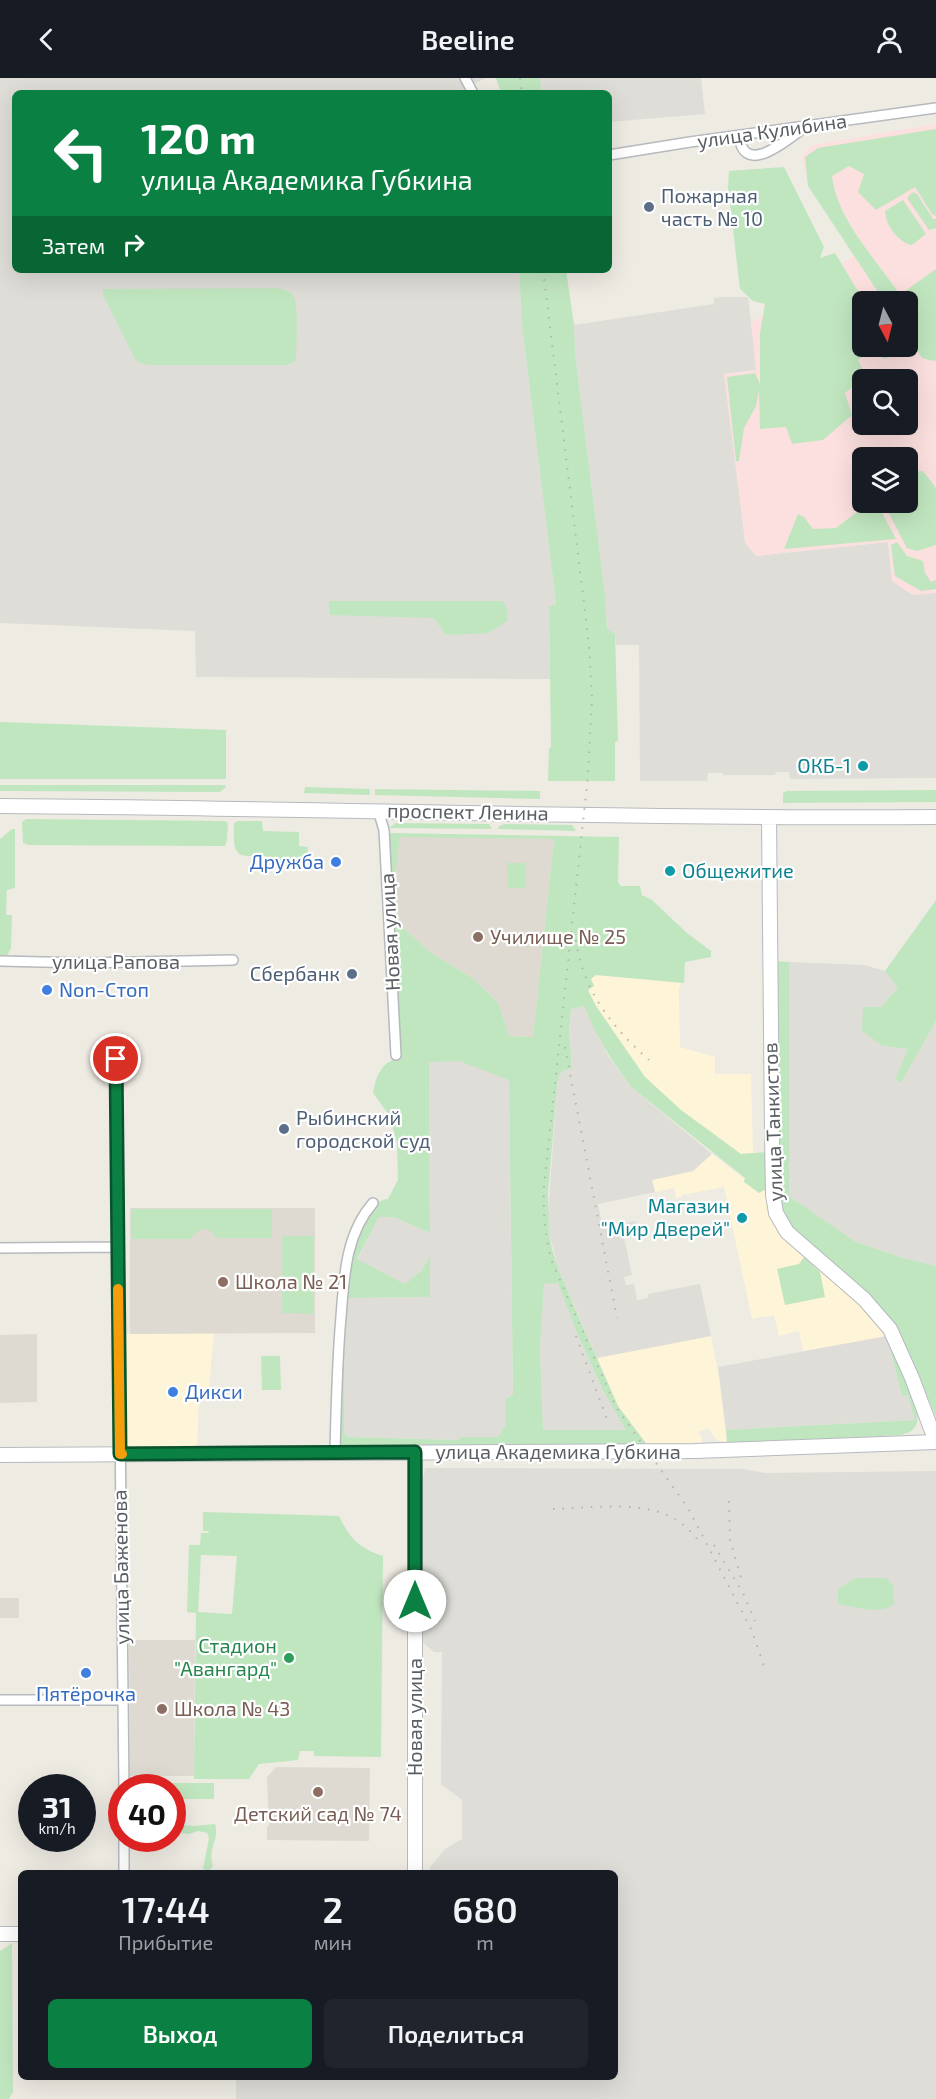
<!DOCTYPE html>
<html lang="ru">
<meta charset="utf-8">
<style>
body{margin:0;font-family:"Exo 2",sans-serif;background:#20242c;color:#f1f3f6;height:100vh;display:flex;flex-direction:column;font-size:22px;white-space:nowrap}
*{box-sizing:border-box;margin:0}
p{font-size:20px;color:#9ea1a6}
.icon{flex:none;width:33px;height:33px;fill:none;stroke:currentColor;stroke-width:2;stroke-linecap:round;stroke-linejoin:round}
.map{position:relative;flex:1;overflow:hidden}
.panel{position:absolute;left:18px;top:1792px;width:600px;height:210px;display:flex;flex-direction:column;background:#171b24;border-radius:9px;box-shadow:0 6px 24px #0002}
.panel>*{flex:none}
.top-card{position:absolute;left:12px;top:12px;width:600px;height:183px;border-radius:9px;box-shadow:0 6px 24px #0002;background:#0b8043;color:#fff;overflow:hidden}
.needle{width:39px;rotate:173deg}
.buttons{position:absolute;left:852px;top:213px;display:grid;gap:12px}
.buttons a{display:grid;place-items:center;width:66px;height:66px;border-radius:9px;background:#171b24;box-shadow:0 6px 24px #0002;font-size:30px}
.speed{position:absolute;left:18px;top:1696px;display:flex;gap:12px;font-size:30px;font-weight:700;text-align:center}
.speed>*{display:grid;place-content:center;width:78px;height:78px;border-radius:50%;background:#171b24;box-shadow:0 6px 24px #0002;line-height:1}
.speed small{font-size:15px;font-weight:400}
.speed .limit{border:9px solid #d22;background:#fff;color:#111}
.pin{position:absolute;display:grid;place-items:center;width:51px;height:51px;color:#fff;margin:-26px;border:3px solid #fff;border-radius:50%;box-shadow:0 2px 6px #0007}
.me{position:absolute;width:66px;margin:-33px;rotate:0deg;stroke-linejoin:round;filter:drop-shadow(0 0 4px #0008)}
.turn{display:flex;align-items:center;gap:21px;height:126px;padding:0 30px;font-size:27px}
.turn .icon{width:78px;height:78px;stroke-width:2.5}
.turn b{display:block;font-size:42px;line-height:51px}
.then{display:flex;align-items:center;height:57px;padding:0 30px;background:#0003;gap:12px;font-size:22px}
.eta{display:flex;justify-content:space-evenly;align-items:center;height:102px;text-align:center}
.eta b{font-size:36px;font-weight:600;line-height:42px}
.action{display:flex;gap:12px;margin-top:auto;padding:12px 30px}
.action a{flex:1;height:69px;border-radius:9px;background:#0b8043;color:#fff;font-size:24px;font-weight:600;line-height:69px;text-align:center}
.action a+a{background:#20242c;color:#f1f3f6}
header{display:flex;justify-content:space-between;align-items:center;height:78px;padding:0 30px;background:#171b24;font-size:27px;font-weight:600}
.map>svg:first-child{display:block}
.commercial{fill:#fef4d8}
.industrial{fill:#dfddd7}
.education{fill:#dedad1}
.medical{fill:#fbe0df;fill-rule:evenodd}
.green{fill:#c0e6bf;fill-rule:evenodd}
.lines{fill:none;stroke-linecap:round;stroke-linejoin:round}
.street-casing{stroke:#b6b9bd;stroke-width:12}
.secondary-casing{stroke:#b6babf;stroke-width:16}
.street{stroke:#fff;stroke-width:9}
.secondary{stroke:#fff;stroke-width:14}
.rail{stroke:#b2b3b4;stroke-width:2;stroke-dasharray:1.5 8;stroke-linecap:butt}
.route-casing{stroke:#07532c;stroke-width:15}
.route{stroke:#0b8043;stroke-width:10}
.slow{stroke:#f59e0b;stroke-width:10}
.service-dot{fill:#5c6f8a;stroke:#fff;stroke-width:2}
.culture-dot{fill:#0f9aa8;stroke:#fff;stroke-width:2}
.shop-dot{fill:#3f7fe0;stroke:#fff;stroke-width:2}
.education-dot{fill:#8d6e63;stroke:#fff;stroke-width:2}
.leisure-dot{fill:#2e9e5b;stroke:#fff;stroke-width:2}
.labels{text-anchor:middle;stroke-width:4.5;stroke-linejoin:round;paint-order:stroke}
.street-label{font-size:20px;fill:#5b5f64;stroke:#fff}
.service-label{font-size:20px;fill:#4e5e75;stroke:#fff;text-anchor:start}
.culture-label{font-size:20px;fill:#0d838f;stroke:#fff;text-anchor:end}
.shop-label{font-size:20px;fill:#366cbe;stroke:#fff;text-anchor:start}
.education-label{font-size:20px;fill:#785e54;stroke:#fff;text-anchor:start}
.leisure-label{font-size:20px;fill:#27864d;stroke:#fff;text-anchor:end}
</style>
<header><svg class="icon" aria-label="back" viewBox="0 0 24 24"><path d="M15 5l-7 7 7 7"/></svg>Beeline<svg class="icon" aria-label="person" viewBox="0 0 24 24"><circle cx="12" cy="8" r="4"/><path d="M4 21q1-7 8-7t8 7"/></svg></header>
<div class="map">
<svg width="936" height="2021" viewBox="0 0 936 2021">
<rect width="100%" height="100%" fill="#eeebe3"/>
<path class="commercial" d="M596 897 681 905 679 912 680 969 715 979V996H751L753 1075 741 1076 681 1032 645 999 591 921 587 912 594 908 591 901Z
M712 1076 745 1101 744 1104 759 1115 764 1112 768 1115 867 1229 889 1258 803 1273 799 1253 779 1258 774 1237 752 1241 724 1109 682 1117V1119L676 1120 674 1110 655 1114 652 1102 693 1093Z
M214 1255 208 1320H199L197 1368H125L124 1366 123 1256Z
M711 1258 719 1299 727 1366 715 1361 709 1350 698 1354 702 1360V1363L698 1367 648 1368 618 1328 597 1280Z"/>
<path class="industrial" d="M0 0H486L455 15H15V192H519L522 247 556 526 549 528 550 601 196 599 195 553 0 545Z
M540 0H701L705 36 609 44V15H542Z
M724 219H748L757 292 724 296 756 478 888 464 892 503 911 516 936 515V700L790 701 789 694H776L775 697H723V695H708L707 703H640L639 567H616L615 556 607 551 605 517 575 275 574 247 714 226V220Z
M789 884 864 887 885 893 899 908 881 929 883 968 908 971 895 1001 901 1005 936 943V1188L903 1180 856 1164 789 1118Z
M584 928 595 953 609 979 631 1009 712 1076 693 1093 652 1102 655 1114 598 1126 603 1150 635 1143 636 1147 622 1150 632 1197 624 1199 626 1207 634 1206 637 1222 648 1220V1216L700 1206 711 1258 597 1280 559 1192 549 1155 548 1134 558 1000 563 992 572 990 569 952 571 931Z
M429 983H459L509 1001 513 1316 509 1319 507 1326V1347L498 1359H460V1362L347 1359 344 1354V1274L348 1220 429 1219V1178L421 1193 405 1206 357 1182 379 1139H394L430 1155Z
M558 1204 577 1255 602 1310 627 1352H543L540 1270 544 1206Z
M887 1258 902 1317 908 1316 915 1342 726 1352 718 1289Z
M425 1390 744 1391 765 1395 936 1393V2021H236V2000H615V1796L430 1795V1789L445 1771 462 1761V1722L441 1706 442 1574H434L422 1564 423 1400Z"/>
<path class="education" d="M400 758 554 761 533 959 509 958 499 926 474 901 430 874 396 843 394 806Z
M130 1130H315V1255L130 1256Z
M37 1256V1324L0 1325V1257Z
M0 1520H19V1540H0Z
M129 1562H195L194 1698H130Z
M276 1689 370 1690 369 1763 267 1762V1750L270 1744V1733L268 1729 267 1699Z"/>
<path class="medical" d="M936 46V515L916 517 911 516 892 503 888 464 756 478 745 465 724 296 756 292 751 245 857 176 804 92 802 78 812 67ZM862 224H908V268H862ZM862 302H908V346H862ZM862 380H908V424H862Z"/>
<path class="green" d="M496 0H540L542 15H501Z
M936 51V138L932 136 915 109 876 132 858 114 864 96 849 88 832 98C837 141 874 179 898 214L905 213 936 191V282L934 283 922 280 908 259V224L884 223 808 108 805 79 818 70Z
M784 89 824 169 820 180 835 175 864 223 862 268 887 269 891 279 883 281 875 270 858 282 866 298 845 315 852 337 823 362 792 366 786 349 760 351 759 313 756 328 744 350 739 383H736L727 299 755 295 760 306V255L765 226 753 223 740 211 728 109 729 93Z
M913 114 917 116 933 141H936V150L929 152 907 120Z
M903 122 926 156 912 167C899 165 885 147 885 133Z
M519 192H566L574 247 575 275 605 517 607 551 615 556 618 663 615 664V703H548L549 670 551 669 549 528 556 526 522 247Z
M278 210C285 212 291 213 294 219 299 231 296 269 296 282L288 287H151L139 285 135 281 103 217V211Z
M923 393 936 410V467L917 473 907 470 885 428 891 425 908 424V415L912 413 914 405 911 394Z
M869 425H877L896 461 784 471 798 436 804 439 813 451 836 450Z
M897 464 907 478 923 483 925 495 931 504 936 502V511L921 513 895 498 891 467Z
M329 523H503L507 531 508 542 489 555 446 557 434 540 330 537Z
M0 644 226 652V701H0Z
M0 707H226L225 710 220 714 0 713Z
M305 709 370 711V717L304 715Z
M375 711 540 713V721L375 717Z
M936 712V724L783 725V715L787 713Z
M26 741 225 743 228 745 227 762 225 768H222L29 767 23 765 22 744Z
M238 743H262L263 753 299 754V768L308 769 307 782 304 785C299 786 290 788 285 786 280 784 278 780 273 779 241 775 232 788 234 745Z
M396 745 489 746 492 751 389 750Z
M505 746 572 747 576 753 498 751 499 748Z
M12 751H15V810L7 812 6 837H12L11 870 7 878 0 880V761Z
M388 755 619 759 618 804 621 808H640L642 817 652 822 687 855 711 873V879L685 884 684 905 596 897 591 901 594 908 588 912 596 928 645 999 681 1032 741 1076 767 1074 768 1115 764 1112 759 1115 744 1104 745 1100 631 1009 610 979 595 953 584 928 571 931 569 952 572 991 563 992 558 1000 548 1115 549 1155 552 1171 559 1192 577 1235 618 1328 648 1368H338C339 1330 338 1123 388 1121L398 1102 397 1065 389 1037 373 1015C376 998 382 982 401 980ZM400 759 554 761 533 959 509 958 499 926 474 901 430 874 396 843 394 806ZM459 983 509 1002 513 1316 505 1322 506 1347 498 1359H460L459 1362 347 1359 344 1354V1274L348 1220 430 1219V1177L421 1193 405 1206 357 1181 379 1139H394L430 1155 429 984ZM558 1205 577 1255 602 1310 626 1352H543L540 1270 544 1206Z
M507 785H526V810H508Z
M936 822V943L901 1005 895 1001 908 971 883 968 862 953 863 929H881L898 909 885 893Z
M774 883 789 884V1118L856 1164 903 1180 936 1188V1339L908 1273 894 1247 800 1162 780 1132Z
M131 1131H272V1160H216C211 1148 197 1149 191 1161H131Z
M282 1158H313V1236L282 1235Z
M804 1179 820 1194 825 1219 785 1227 777 1191 799 1186Z
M887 1258H889C895 1275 921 1328 917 1344 915 1353 908 1355 900 1357L727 1366 726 1352 915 1342 908 1317 902 1318Z
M261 1278H280L281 1312H262Z
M203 1434 339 1438C350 1461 359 1470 383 1478L381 1679 314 1678V1673H300L298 1682 259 1686 249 1701H194L196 1535 187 1534 189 1467H200L201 1455H209L208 1453H203ZM201 1477 237 1478 232 1536 198 1534Z
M855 1500H886L893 1507 894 1526C880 1537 854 1529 838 1526V1511Z
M137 1705H214V1721H173L172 1710H137Z
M172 1746 194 1748 215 1746C220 1761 207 1771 213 1788L209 1793 203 1791 209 1760 207 1755 198 1753 189 1756 173 1754Z
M12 1865 13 2014 9 2021H0V1873Z"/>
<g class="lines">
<defs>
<path id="street" d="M465 0 473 15
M739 57C743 101 788 61 805 49
M609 77 690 64 936 30
M378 732 384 752 396 977
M0 883 85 885 233 882
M116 981 124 1710
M0 1170 118 1169
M335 1374C336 1333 337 1292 340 1251 344 1207 343 1159 373 1125
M0 1622H123
M124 1761V1796"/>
<path id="secondary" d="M0 728C312 730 624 741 936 739
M769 739 772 1057 773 1117 776 1135 787 1154 864 1221 890 1251 912 1300 936 1364
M415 1374V1796
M0 1377 695 1373 936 1364
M0 1856H21"/>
</defs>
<use href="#street" class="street-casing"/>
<use href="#secondary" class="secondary-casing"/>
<use href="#street" class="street"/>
<use href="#secondary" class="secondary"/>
<path class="rail" d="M520 0 522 15
M543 192 589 566 592 621 588 698 544 1109C543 1134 545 1159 552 1184L616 1329 688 1430 752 1553 764 1588
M576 862C582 912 613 950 649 982
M565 969 617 1240
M576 1258 607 1341
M729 1423 730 1462 742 1503
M553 1431C589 1430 643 1422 675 1441 684 1446 692 1455 699 1463
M714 1467 743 1515 755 1543"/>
</g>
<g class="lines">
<defs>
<path id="route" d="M116 981 120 1376 415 1374V1523"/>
</defs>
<use href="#route" class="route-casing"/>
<use href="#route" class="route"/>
<path class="slow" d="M118 1211 120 1376H122"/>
</g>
<g class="service-dot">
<circle cx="649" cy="129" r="6"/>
<circle cx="352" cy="896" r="6"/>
<circle cx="284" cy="1051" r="6"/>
</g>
<g class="culture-dot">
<circle cx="863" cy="688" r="6"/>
<circle cx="670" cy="793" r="6"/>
<circle cx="742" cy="1140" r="6"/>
</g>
<g class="shop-dot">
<circle cx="336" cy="784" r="6"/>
<circle cx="47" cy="912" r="6"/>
<circle cx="173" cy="1314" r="6"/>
<circle cx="86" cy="1595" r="6"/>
</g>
<g class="education-dot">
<circle cx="478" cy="859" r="6"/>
<circle cx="223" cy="1204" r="6"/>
<circle cx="162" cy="1631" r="6"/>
<circle cx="318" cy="1714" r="6"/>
</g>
<circle class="leisure-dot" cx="289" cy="1580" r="6"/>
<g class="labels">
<g class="street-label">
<text transform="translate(772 53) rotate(-8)" y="7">улица Кулибина</text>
<text transform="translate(468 734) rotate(1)" y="7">проспект Ленина</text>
<text transform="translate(390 854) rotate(-93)" y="7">Новая улица</text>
<text x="116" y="891">улица Рапова</text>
<text transform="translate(773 1044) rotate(-92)" y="7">улица Танкистов</text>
<text x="558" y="1381">улица Академика Губкина</text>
<text transform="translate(121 1489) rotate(-91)" y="7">улица Баженова</text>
<text transform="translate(415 1639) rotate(-90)" y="7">Новая улица</text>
</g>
<g class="service-label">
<text x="661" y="125">Пожарная<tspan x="661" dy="23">часть № 10</tspan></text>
<text x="340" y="903" text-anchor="end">Сбербанк</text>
<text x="296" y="1047">Рыбинский<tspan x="296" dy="23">городской суд</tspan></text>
</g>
<g class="culture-label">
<text x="851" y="695">ОКБ-1</text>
<text x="682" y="800" text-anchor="start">Общежитие</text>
<text x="730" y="1135">Магазин<tspan x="730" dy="23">"Мир Дверей"</tspan></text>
</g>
<g class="shop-label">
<text x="324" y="791" text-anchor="end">Дружба</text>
<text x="59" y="919">Non-Стоп</text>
<text x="185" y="1321">Дикси</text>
<text x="86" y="1623" text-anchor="middle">Пятёрочка</text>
</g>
<g class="education-label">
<text x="490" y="866">Училище № 25</text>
<text x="235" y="1211">Школа № 21</text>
<text x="174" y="1638">Школа № 43</text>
<text x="318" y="1743" text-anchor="middle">Детский сад № 74</text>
</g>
<g class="leisure-label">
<text x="277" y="1575">Стадион<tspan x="277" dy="23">"Авангард"</tspan></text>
</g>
</g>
</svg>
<div class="buttons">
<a><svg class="needle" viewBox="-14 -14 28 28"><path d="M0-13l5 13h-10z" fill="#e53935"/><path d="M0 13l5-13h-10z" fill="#9ea1a6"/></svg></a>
<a><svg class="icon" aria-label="search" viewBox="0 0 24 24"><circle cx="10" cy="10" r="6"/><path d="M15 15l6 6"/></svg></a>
<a><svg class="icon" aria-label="layers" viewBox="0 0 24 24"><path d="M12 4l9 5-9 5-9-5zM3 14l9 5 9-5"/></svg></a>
</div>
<div class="speed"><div>31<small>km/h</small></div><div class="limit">40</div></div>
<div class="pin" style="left:116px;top:981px;background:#d93025"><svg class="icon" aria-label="arrive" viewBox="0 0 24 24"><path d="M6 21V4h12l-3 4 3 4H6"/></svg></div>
<svg class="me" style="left:415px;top:1523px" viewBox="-20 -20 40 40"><circle r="19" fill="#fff"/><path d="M0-13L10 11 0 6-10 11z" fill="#0b8043"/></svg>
<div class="top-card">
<div class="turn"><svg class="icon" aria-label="left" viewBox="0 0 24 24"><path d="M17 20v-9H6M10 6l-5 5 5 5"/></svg><div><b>120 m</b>улица Академика Губкина</div></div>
<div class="then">Затем<svg class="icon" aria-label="right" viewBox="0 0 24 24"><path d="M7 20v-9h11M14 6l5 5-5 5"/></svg></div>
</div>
<section class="panel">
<div class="eta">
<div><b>17:44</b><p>Прибытие</p></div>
<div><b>2</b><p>мин</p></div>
<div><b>680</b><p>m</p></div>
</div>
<div class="action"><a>Выход</a><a>Поделиться</a></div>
</section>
</div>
